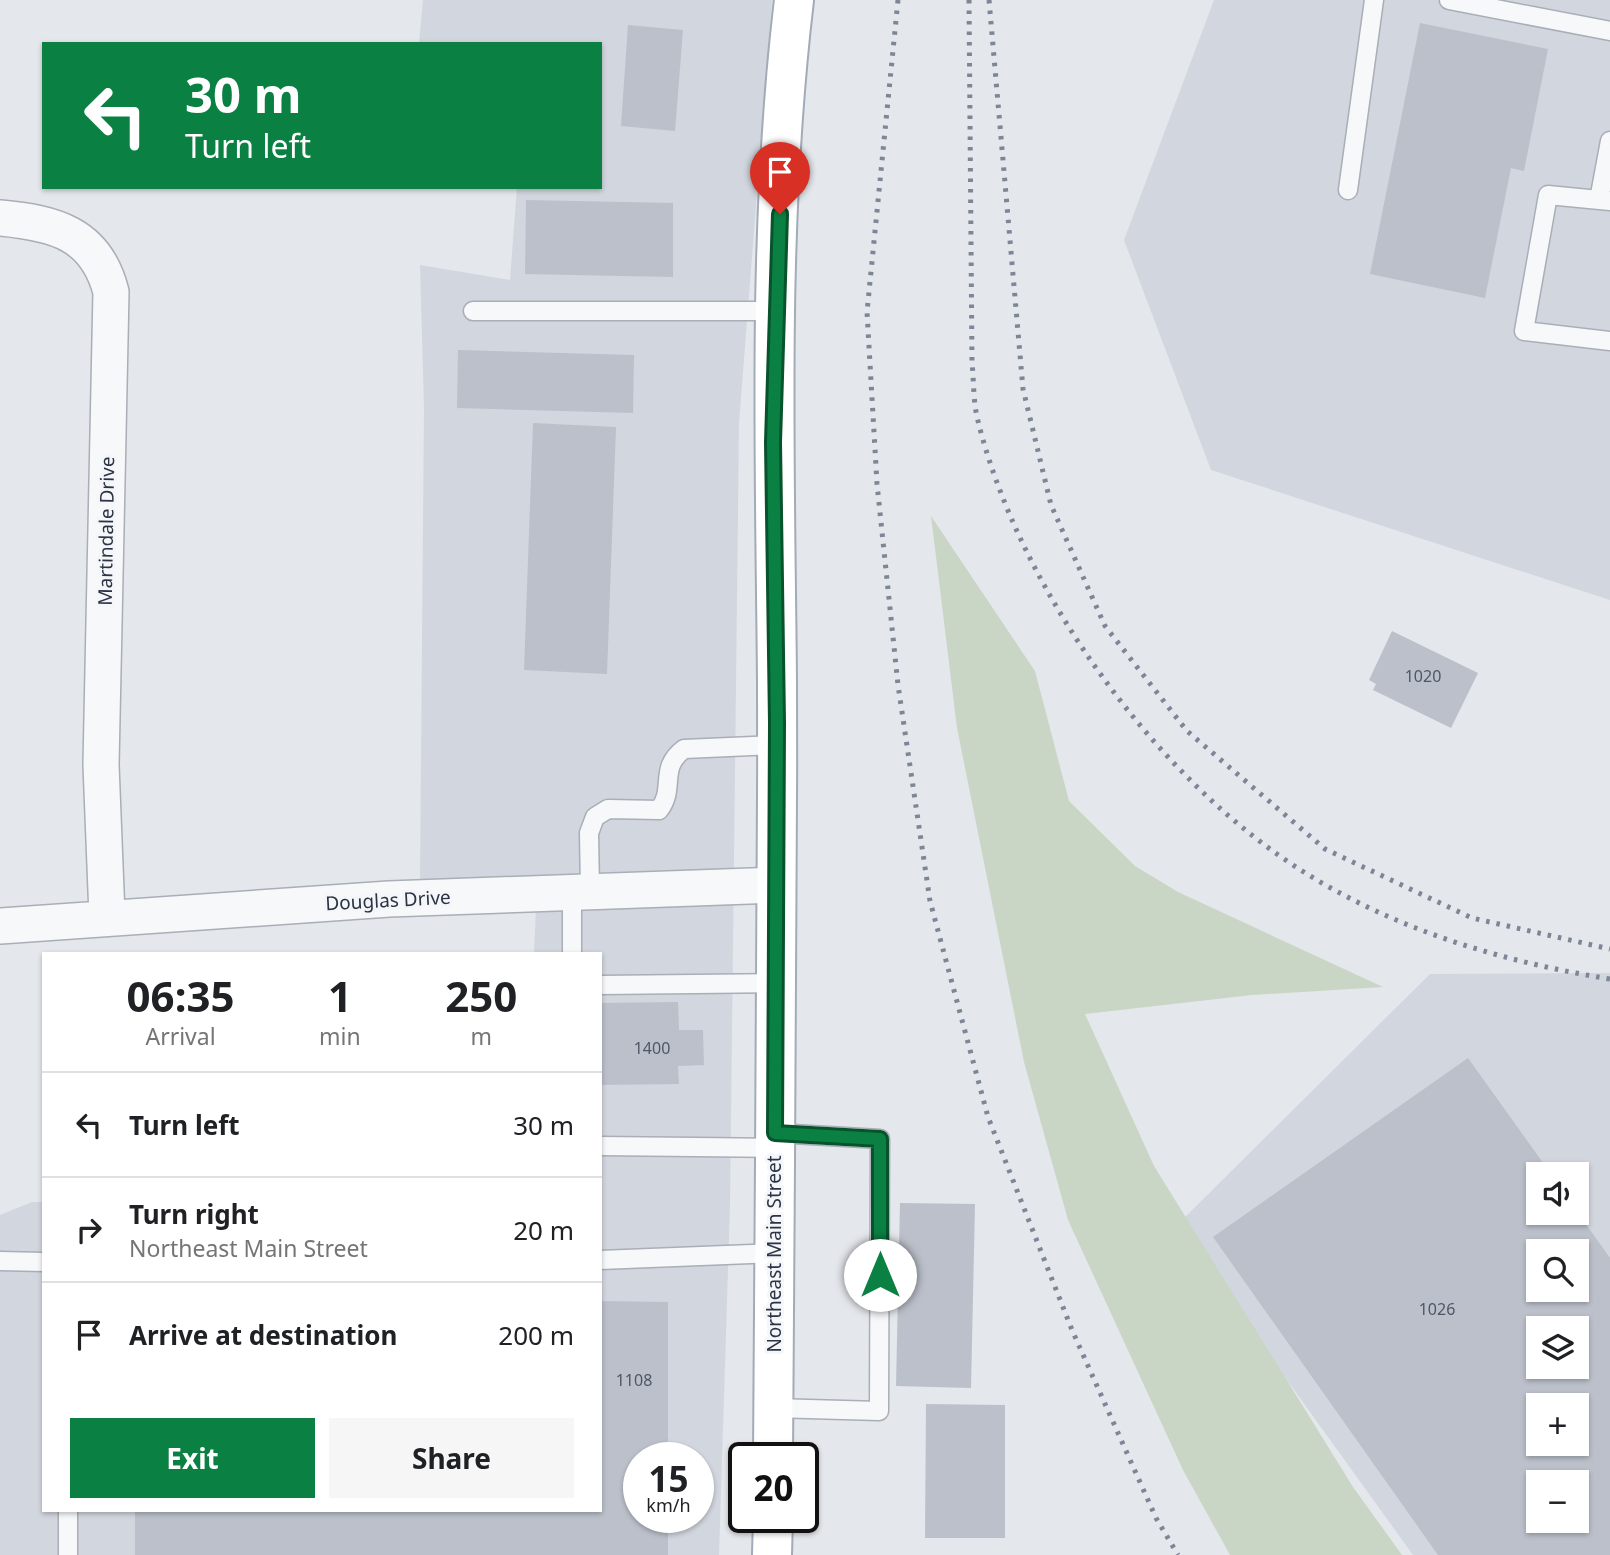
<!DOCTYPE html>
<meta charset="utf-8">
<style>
body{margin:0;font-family:"Noto Sans",sans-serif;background:#f6f6f6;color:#202124;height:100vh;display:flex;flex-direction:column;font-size:26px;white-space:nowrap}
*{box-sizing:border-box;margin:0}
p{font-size:23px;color:#757577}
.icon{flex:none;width:38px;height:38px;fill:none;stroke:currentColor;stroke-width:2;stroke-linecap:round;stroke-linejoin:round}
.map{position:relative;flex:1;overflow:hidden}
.panel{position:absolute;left:42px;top:952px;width:560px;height:560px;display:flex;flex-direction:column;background:#fff;border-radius:0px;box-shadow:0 2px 5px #0004}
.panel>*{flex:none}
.hud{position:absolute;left:42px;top:42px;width:560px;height:147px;border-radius:0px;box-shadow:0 2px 5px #0004;background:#0b8043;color:#fff;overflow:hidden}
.fabs{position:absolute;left:1526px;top:1162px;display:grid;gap:14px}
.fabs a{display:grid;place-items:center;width:63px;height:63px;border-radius:0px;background:#fff;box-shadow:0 2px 5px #0004;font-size:35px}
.speed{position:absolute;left:623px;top:1442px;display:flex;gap:14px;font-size:35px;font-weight:700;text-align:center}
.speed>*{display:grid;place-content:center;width:91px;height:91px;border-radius:50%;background:#fff;box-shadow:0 2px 5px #0004;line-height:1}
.speed small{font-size:18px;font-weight:400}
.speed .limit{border:4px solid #111;border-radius:10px;background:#fff;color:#111}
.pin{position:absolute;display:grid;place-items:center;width:60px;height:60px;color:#fff;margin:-72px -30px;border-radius:50% 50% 50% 0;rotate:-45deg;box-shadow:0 0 7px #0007}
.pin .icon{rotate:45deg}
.me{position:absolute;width:77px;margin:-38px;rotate:0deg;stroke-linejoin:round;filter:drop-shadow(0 0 5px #0008)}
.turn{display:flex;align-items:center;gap:24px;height:147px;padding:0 28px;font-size:32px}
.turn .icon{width:91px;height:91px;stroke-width:2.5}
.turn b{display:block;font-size:49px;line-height:60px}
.eta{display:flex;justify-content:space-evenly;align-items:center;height:119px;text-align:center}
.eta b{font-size:42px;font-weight:700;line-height:49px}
.cta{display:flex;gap:14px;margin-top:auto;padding:14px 28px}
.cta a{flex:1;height:80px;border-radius:0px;background:#0b8043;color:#fff;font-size:28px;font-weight:700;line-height:80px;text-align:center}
.cta a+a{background:#f6f6f6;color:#202124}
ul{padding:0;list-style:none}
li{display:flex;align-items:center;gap:21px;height:105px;padding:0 28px;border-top:2px solid #e0e0e0}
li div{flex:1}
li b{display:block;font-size:26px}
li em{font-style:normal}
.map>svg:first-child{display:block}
.built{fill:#d2d6de;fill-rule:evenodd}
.green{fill:#c9d6c5}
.building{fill:#bbc0ca;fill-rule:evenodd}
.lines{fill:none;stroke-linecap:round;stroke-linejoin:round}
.lane-casing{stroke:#a9aeb7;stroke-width:21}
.street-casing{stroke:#a9aeb7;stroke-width:38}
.primary-casing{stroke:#a3abb8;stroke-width:42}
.lane{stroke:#f7f8fa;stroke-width:18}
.street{stroke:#f7f8fa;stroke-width:35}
.primary{stroke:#fff;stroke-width:38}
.rail{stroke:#7d8696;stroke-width:5;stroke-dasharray:3.5 7;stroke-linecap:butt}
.route-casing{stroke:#07532c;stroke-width:18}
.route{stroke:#0b8043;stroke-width:12}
.labels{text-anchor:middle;stroke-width:6;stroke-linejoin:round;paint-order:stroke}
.number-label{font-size:16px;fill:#4f5766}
.street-label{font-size:19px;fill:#2b3445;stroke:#f4f6f9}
</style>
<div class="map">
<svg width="1610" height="1555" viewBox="0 0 1610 1555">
<rect width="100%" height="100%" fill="#e4e7ec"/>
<path class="built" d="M423 0H772L739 423 730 1205 719 1555H0V1215L32 1202H44V1510H600V954H534L537 884 420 880 424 407 420 265 510 280 517 187H600V44H419ZM639 1458H698V1517H639Z
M1214 0H1610V600L1211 470 1124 240Z
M1610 973V1555H1413L1176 1226 1430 974ZM1538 1174H1577V1213H1538ZM1538 1251H1577V1290H1538ZM1538 1328H1577V1367H1538ZM1538 1405H1577V1444H1538ZM1538 1482H1577V1521H1538Z"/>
<path class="green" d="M931 516 1035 671 1069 801 1135 866 1178 892 1383 987 1252 995 1085 1014 1154 1166 1353 1487 1402 1555H1230L1183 1470 1068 1220 1024 1062 957 728Z"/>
<path class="building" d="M1420 23 1548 49 1524 171 1511 168 1485 298 1370 274Z
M628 25 683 30 675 131 621 126Z
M526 200 673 203V277L525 274Z
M458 350 634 355 633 413 457 408Z
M533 423 616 427 607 674 524 670Z
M1392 631 1478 673 1451 728 1373 690 1376 684 1369 680Z
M678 1002 679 1030H703L704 1065 678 1066 679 1084 600 1085V1003Z
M1468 1058 1551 1174H1538V1213H1578L1610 1258V1555H1438L1213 1237ZM1538 1251H1577V1290H1538ZM1538 1328H1577V1367H1538ZM1538 1405H1577V1444H1538ZM1538 1482H1577V1521H1538Z
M900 1203 975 1204 971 1388 896 1386Z
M600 1301 668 1302V1458H639V1517H668V1555H135V1510H600Z
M926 1404 1005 1405V1538H925Z"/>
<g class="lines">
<defs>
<path id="lane" d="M1449 0 1610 31
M1348 190 1374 0
M1599 200 1610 141
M1610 201 1548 195 1524 331 1610 341
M473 311H776
M590 891 589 833 595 817 608 809 659 810C676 789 658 768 684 749L777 745
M572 892V954
M600 985 776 983
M600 1146 775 1148
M600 1260 774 1253
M0 1261 44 1262
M773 1408 879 1411 880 1139 775 1133
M68 1510V1555"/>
<path id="street" d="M0 218C54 223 96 233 111 292L101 765 107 916
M0 926 389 899 777 885"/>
<path id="primary" d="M773 1458C774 1199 778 940 777 681 775 455 767 225 794 0
M772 1555 773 1517"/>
</defs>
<use href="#lane" class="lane-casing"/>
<use href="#street" class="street-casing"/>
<use href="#primary" class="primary-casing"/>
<use href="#lane" class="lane"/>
<use href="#street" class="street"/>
<use href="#primary" class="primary"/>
<path class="rail" d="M898 0 867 312 877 484 898 685 930 901 988 1117 1072 1330 1156 1518 1178 1555
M969 0 972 363C974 382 973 402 978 421 1020 591 1158 782 1307 874 1399 931 1504 962 1610 979
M989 0 1023 389 1051 505 1105 626 1187 731 1325 849 1472 918 1610 949"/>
</g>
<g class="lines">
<defs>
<path id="route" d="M780 214 773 442 777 723 775 1133 880 1139V1275"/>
</defs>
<use href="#route" class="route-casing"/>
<use href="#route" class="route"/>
</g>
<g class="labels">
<g class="number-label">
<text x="1423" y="682">1020</text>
<text x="652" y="1054">1400</text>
<text x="1437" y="1315">1026</text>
<text x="634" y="1386">1108</text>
</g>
<g class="street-label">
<text transform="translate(106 531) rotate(-89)" y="7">Martindale Drive</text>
<text transform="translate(388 900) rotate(-3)" y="7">Douglas Drive</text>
<text transform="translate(774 1254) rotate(-90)" y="7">Northeast Main Street</text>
</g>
</g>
</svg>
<div class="fabs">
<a><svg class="icon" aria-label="sound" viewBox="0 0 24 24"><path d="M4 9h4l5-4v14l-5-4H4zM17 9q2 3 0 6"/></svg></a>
<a><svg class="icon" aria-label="search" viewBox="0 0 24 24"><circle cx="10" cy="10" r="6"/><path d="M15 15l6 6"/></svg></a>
<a><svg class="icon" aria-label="layers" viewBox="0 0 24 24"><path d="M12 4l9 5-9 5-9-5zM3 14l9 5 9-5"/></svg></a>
<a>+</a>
<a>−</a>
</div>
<div class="speed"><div>15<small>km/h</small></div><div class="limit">20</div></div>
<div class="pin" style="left:780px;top:214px;background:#d93025"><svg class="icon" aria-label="arrive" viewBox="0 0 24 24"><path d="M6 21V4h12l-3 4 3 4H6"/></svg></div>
<svg class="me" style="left:880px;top:1275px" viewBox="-20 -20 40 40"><circle r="19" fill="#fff"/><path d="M0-13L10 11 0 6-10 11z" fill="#0b8043"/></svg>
<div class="hud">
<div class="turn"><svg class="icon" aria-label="left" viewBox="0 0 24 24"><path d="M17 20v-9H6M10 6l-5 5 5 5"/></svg><div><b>30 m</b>Turn left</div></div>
</div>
<section class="panel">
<div class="eta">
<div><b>06:35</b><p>Arrival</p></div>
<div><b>1</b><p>min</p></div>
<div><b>250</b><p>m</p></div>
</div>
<ul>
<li><svg class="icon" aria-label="left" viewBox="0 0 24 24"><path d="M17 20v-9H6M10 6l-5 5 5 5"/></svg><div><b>Turn left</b></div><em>30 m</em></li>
<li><svg class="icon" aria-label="right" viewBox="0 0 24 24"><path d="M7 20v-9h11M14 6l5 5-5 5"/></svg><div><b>Turn right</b><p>Northeast Main Street</p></div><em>20 m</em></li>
<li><svg class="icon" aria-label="arrive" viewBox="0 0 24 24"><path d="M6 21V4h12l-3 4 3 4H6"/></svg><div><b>Arrive at destination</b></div><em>200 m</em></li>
</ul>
<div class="cta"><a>Exit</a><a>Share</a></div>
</section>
</div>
